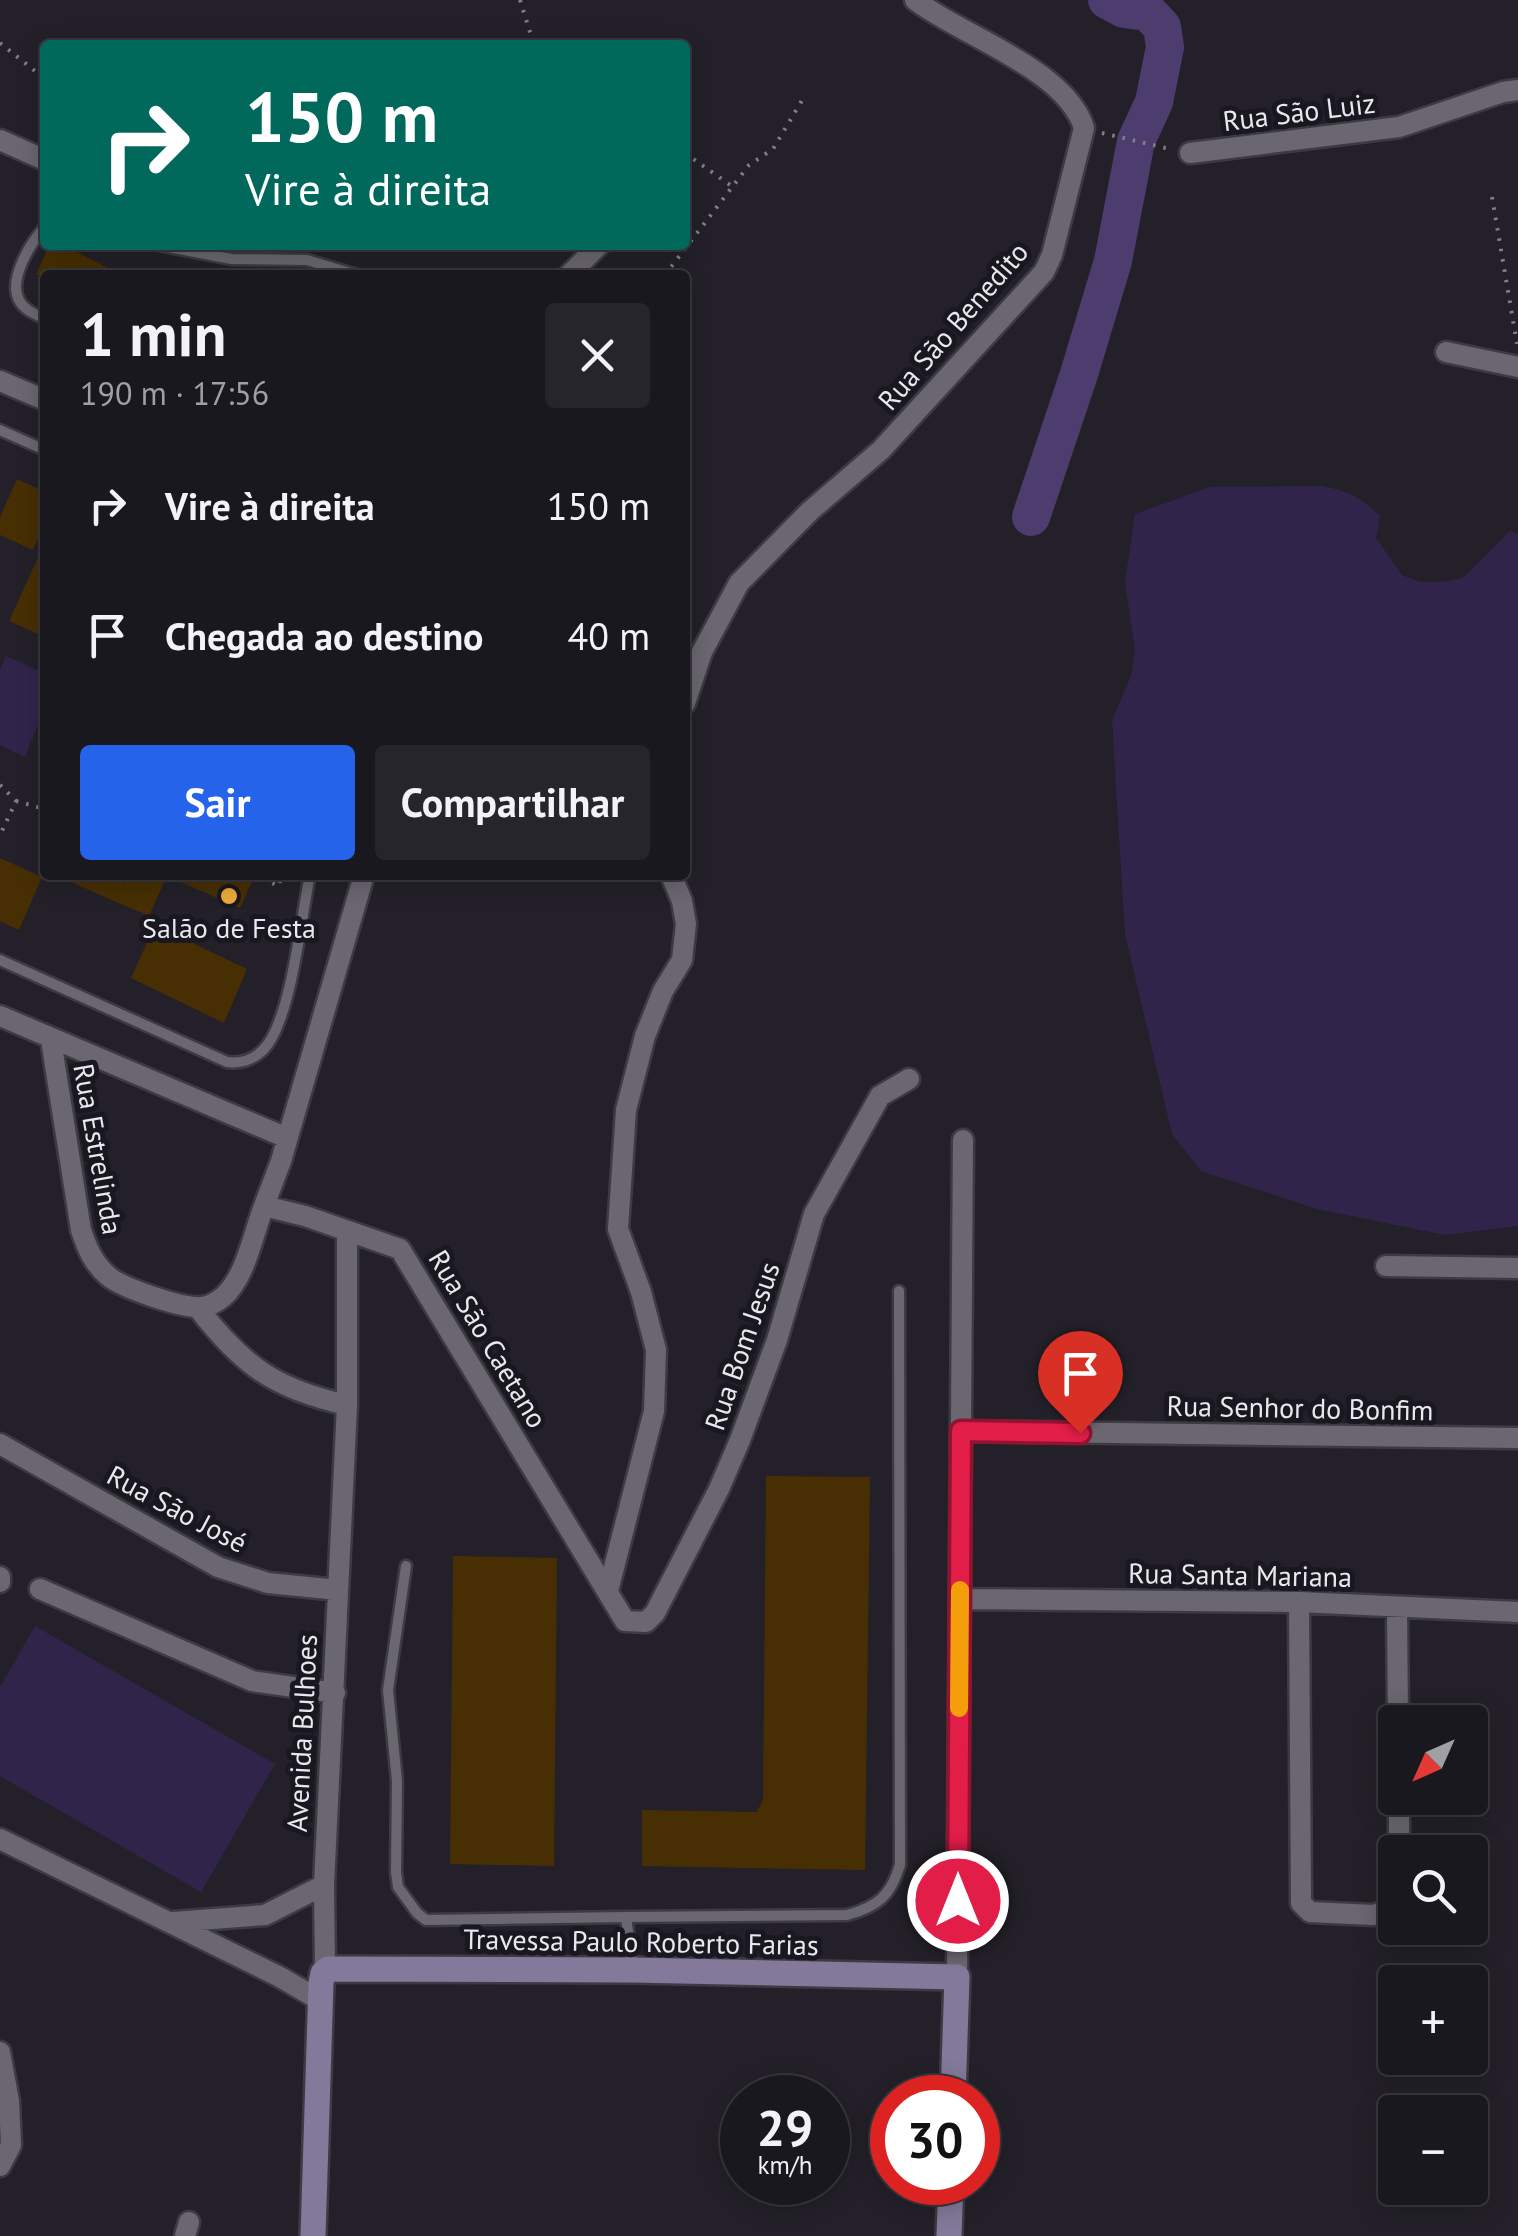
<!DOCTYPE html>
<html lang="pt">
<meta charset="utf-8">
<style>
body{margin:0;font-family:"PT Sans",sans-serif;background:#27252c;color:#f1f3f6;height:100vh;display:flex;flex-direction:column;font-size:38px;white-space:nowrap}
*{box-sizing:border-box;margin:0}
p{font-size:32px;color:#9fa0a4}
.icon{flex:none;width:55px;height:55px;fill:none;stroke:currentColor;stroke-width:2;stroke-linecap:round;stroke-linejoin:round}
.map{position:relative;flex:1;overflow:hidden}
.sheet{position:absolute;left:40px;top:270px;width:650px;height:610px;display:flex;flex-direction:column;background:#1a181f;border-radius:10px;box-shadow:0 5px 25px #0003,0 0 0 2px #38373d}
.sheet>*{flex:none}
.top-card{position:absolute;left:40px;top:40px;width:650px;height:210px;border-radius:10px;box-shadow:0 5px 25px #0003,0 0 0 2px #38373d;background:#00695c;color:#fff;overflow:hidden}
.needle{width:65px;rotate:225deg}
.buttons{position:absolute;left:1378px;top:1705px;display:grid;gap:20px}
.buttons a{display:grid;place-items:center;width:110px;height:110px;border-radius:10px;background:#1a181f;box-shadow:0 5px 25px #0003,0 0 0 2px #38373d;font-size:50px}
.speed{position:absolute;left:720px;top:2075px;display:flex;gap:20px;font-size:50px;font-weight:700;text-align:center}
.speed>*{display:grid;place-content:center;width:130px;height:130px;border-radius:50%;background:#1a181f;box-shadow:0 5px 25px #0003,0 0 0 2px #38373d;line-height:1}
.speed small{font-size:25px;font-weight:400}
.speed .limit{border:15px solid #d22;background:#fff;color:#111}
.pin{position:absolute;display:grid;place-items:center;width:85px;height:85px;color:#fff;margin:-102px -42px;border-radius:50% 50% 50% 0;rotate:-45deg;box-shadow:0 0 10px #0007}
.pin .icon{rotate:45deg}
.me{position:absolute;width:110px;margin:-55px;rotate:0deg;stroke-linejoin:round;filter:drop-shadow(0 0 8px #0008)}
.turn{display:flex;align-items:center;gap:35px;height:210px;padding:0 40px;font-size:45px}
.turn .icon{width:130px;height:130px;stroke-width:2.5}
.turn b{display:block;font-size:70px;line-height:85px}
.round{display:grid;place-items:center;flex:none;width:105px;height:105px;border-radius:10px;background:#27252c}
.summary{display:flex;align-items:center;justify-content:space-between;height:170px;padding:0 40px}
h1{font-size:60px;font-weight:700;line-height:75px}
.primary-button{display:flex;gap:20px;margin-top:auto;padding:20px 40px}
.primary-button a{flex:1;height:115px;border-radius:10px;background:#2563eb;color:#fff;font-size:40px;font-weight:700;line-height:115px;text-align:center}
.primary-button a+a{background:#27252c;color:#f1f3f6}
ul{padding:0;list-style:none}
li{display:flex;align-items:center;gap:30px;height:130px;padding:0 40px}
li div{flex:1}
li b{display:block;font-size:38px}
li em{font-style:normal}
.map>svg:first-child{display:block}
.green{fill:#31244a}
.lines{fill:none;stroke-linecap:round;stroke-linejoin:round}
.river{stroke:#4d3d6f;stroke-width:38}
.building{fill:#472f03}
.lane-casing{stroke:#3d3b42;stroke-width:15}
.street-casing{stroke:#3d3b42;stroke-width:25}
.secondary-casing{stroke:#3d3b42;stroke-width:30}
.path{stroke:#817f86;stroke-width:4;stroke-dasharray:2.5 8;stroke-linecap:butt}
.lane{stroke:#6a6771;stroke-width:10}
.street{stroke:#6a6771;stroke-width:20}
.secondary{stroke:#83799a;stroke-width:25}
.route-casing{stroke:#92132f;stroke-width:25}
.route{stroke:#e11d48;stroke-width:18}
.slow{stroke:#f59e0b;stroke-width:18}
.poi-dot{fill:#ebaa39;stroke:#19171f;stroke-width:4}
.labels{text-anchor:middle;stroke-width:10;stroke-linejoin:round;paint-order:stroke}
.street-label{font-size:28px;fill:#eae8ee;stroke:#19171f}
.poi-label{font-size:28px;fill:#eae8ee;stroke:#19171f}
</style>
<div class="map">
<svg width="1518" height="2236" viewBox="0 0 1518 2236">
<rect width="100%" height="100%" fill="#232029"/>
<path class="green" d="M1321 486C1347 490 1362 498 1380 516L1376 538 1402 575 1420 582H1442L1463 578 1510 531 1518 534V1226L1445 1235 1317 1209 1201 1171 1172 1134 1125 934 1112 720 1131 676 1135 651 1125 582 1135 514 1210 487Z
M6 656 45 673V707L25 757 0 745V670Z
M35 1626 275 1764 201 1892 0 1776V1687Z"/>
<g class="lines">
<path class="river" d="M1031 517 1079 374 1113 261 1136 141 1154 102 1165 47 1162 27 1148 12 1124 9 1107 0"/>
</g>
<path class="building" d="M49 245H64L121 275H36Z
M17 479 45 492V523L33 550 0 535V517Z
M45 542V637L9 621Z
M0 858 42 877 19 930 0 921Z
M54 875H105L116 883 117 880 125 883 128 875H255L240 908 167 876 149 916Z
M155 925 247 969 224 1023 131 978Z
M766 1476 870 1477 865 1870 642 1866V1810L757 1812 763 1799Z
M453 1556 557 1558 554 1866 450 1864Z"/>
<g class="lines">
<defs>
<path id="lane" d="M45 227C31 242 8 279 19 300 24 310 35 314 45 319
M158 245 231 259 307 260 357 275
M0 430 45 450
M0 960 227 1062C243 1064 258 1058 268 1044 292 1010 301 918 310 875
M406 1566 388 1690 397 1781 396 1872 398 1887 417 1913 426 1920 626 1917 633 1969
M626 1917 847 1915C877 1907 891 1896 900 1865L899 1291"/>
<path id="street" d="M0 140 45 160
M1190 153 1399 127 1503 92 1518 90
M569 275 599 245
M1446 352 1518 367
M0 381 45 400
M685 703 702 652 739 583 810 511 881 450 1044 272 1052 255 1084 128C1066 69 962 36 915 0
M364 875 281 1161 264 1206 305 1216 400 1249 625 1621 646 1622 655 1613 719 1489 740 1440 777 1340 814 1214 880 1096 909 1079
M0 1016 287 1138
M51 1040 81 1230C87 1248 93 1263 108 1276 122 1288 183 1309 202 1307 210 1306 217 1302 223 1297 246 1277 253 1234 264 1206
M1386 1266 1518 1268
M198 1308C243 1366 275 1389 347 1405
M961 1431 1518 1438
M0 1444 218 1567 268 1583 338 1590
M0 1577V1582
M40 1589 252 1681 335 1693
M608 1591 654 1411 656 1350 641 1292 618 1229 626 1110 645 1036 663 991 682 960 686 924 682 901 671 875
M960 1599 1299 1602 1518 1612
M1299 1602 1301 1903 1310 1912 1373 1915 1395 1908
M1397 1608 1398 1722
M1399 1798V1852
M0 1839 280 1977 321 2001
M173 1922 265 1915 324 1885
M325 1970 324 1885 347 1405V1233
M957 1977 963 1140
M0 2052 9 2101 11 2145 0 2166
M185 2236 189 2222"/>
<path id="secondary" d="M313 2236 321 1983 323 1973 328 1969 633 1970 957 1977 953 2098
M949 2236 951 2182"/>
</defs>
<use href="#lane" class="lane-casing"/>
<use href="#street" class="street-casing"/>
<use href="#secondary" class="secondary-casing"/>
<path class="path" d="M520 0 534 45
M0 43 45 79
M1102 133 1170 149
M685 153 733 187
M1492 197 1517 344
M665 275 749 165 773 149 804 97
M0 785 16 801 0 835
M16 801 45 809
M253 875 279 886 281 875"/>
<use href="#lane" class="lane"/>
<use href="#street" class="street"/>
<use href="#secondary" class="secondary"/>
</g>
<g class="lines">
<defs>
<path id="route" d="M958 1901 961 1431 1080 1433"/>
</defs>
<use href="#route" class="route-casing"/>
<use href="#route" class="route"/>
<path class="slow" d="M959 1708 960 1590"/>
</g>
<circle class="poi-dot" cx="229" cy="896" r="10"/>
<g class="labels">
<g class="street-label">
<text transform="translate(1299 112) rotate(-7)" y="10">Rua São Luiz</text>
<text transform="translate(953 326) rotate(-49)" y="10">Rua São Benedito</text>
<text transform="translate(98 1149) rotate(80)" y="10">Rua Estrelinda</text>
<text transform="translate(488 1339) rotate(59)" y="10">Rua São Caetano</text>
<text transform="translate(742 1346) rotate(-71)" y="10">Rua Bom Jesus</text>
<text transform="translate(1300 1408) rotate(1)" y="10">Rua Senhor do Bonfim</text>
<text transform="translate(177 1509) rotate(28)" y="10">Rua São José</text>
<text transform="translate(1240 1575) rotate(1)" y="10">Rua Santa Mariana</text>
<text transform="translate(302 1733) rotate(-87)" y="10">Avenida Bulhoes</text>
<text transform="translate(641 1942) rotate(1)" y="10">Travessa Paulo Roberto Farias</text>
</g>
<g class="poi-label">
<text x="229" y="938">Salão de Festa</text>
</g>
</g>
</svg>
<div class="buttons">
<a><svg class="needle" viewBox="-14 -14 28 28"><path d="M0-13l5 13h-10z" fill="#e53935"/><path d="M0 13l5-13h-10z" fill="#9fa0a4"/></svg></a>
<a><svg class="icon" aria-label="search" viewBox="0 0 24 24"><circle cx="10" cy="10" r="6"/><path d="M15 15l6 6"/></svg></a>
<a>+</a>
<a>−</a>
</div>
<div class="speed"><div>29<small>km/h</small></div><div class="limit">30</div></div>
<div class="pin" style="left:1080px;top:1433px;background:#d93025"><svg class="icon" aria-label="arrive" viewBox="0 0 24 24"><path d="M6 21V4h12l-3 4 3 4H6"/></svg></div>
<svg class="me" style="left:958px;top:1901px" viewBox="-20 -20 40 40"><circle r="17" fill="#e11d48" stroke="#fff" stroke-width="3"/><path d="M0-11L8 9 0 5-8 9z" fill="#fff"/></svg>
<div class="top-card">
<div class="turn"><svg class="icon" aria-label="right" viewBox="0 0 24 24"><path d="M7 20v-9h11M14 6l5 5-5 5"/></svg><div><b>150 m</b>Vire à direita</div></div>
</div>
<section class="sheet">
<div class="summary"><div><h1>1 min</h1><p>190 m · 17:56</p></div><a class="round"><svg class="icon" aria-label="close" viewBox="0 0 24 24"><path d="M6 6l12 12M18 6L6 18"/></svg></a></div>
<ul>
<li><svg class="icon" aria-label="right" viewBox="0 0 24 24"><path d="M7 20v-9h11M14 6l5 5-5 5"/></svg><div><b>Vire à direita</b></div><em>150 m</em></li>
<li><svg class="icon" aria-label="arrive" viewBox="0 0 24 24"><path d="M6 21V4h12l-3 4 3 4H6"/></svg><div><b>Chegada ao destino</b></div><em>40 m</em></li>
</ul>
<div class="primary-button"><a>Sair</a><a>Compartilhar</a></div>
</section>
</div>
